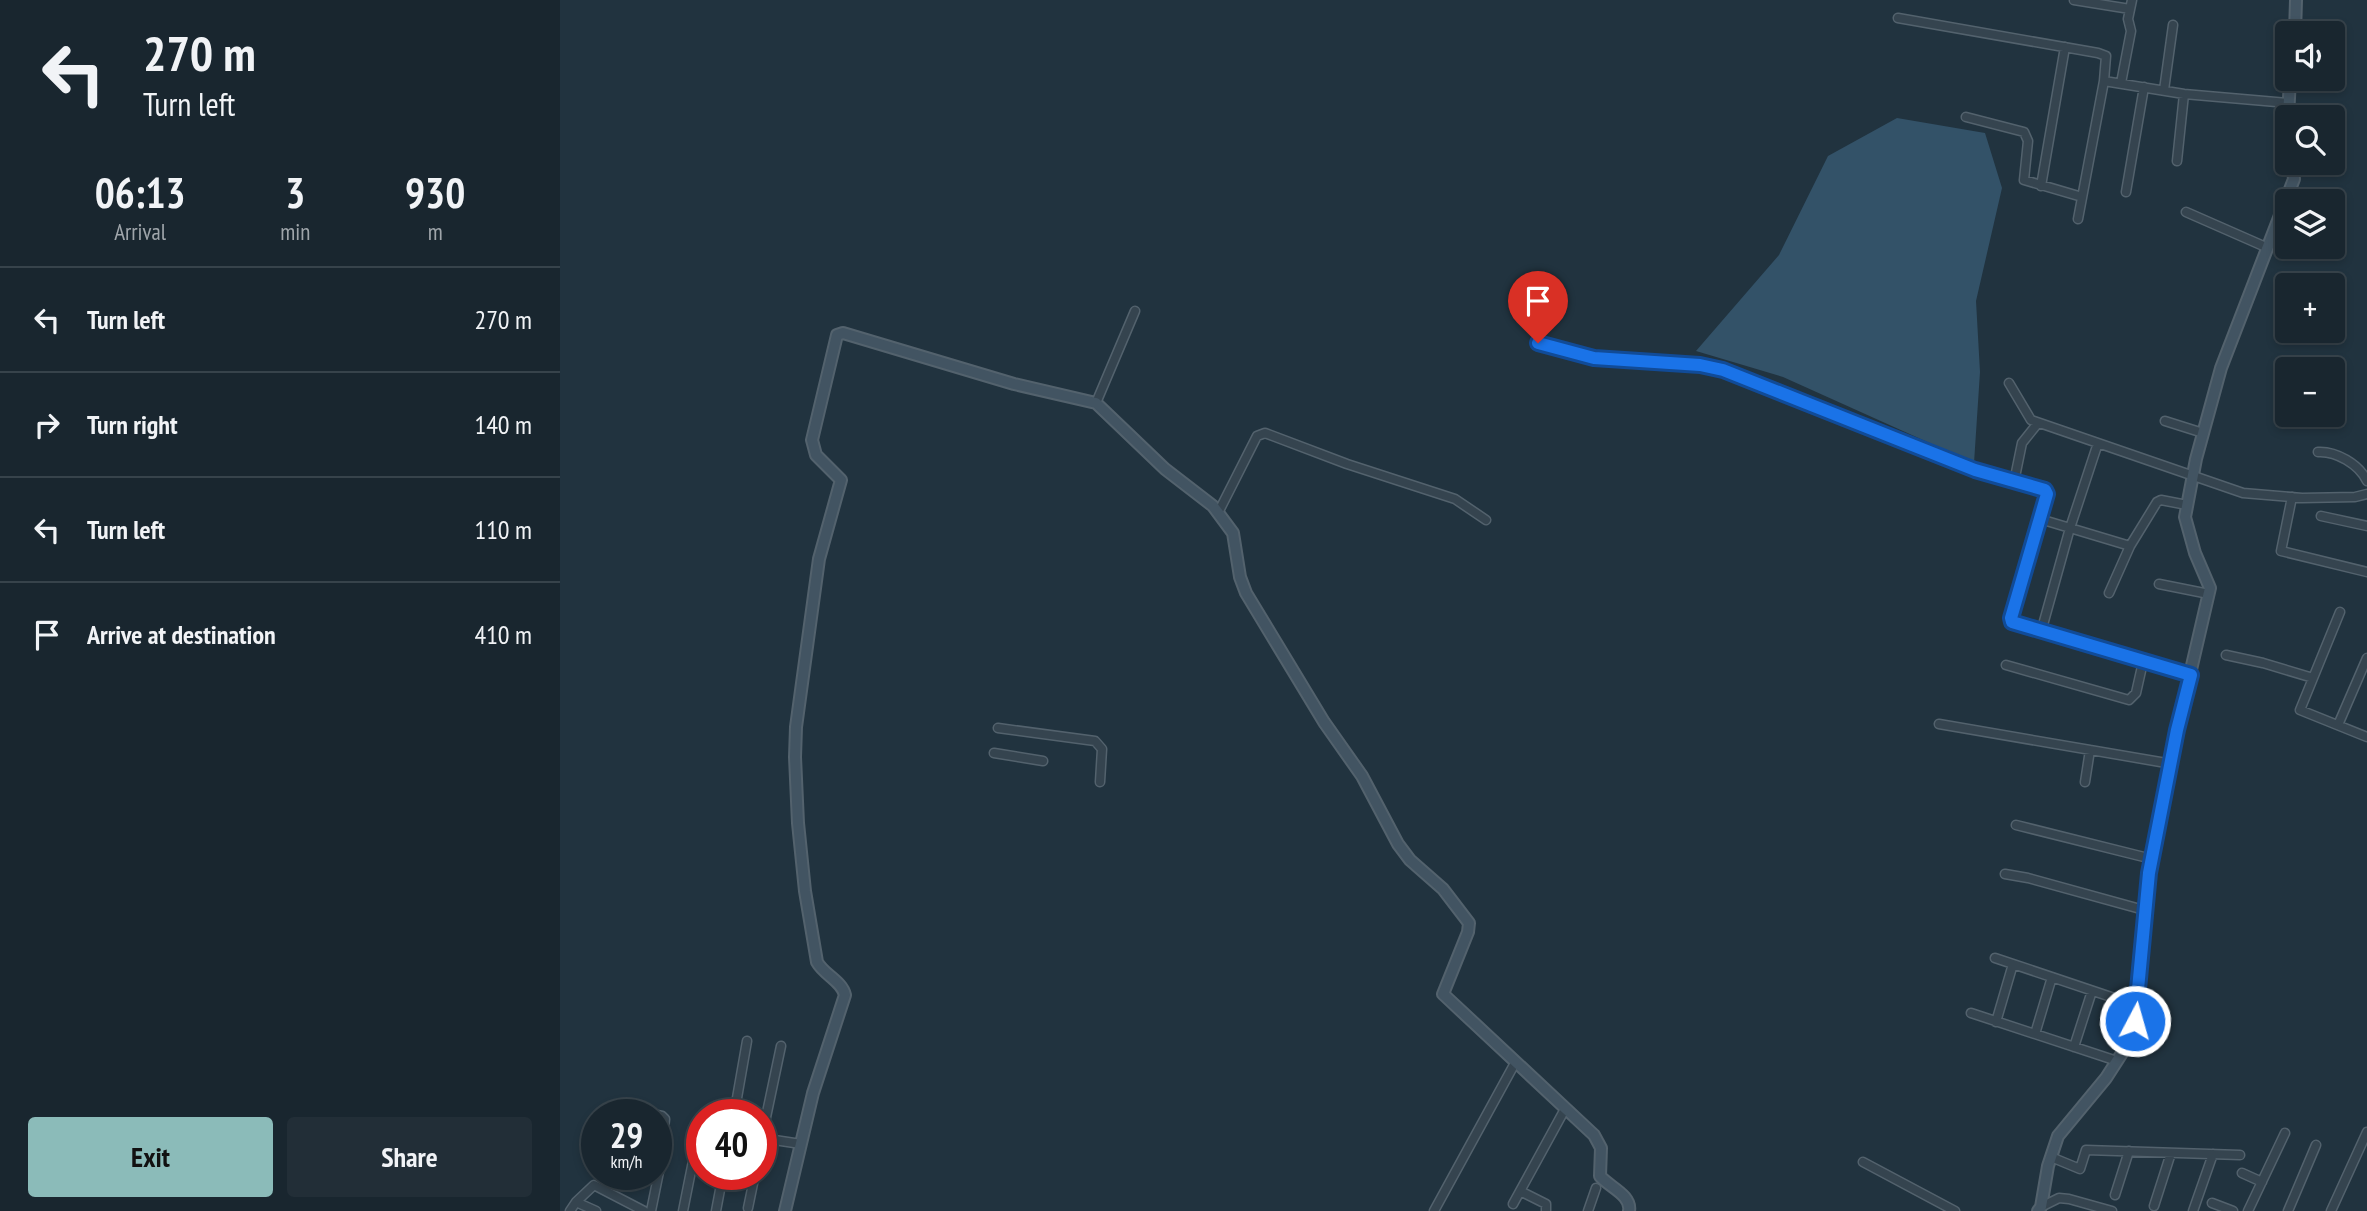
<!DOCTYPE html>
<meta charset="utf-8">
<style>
body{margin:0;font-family:"PT Sans Narrow",sans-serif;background:#222e37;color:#f1f3f6;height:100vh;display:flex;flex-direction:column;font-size:26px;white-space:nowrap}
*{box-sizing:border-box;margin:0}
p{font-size:23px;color:#9fa5aa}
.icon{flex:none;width:38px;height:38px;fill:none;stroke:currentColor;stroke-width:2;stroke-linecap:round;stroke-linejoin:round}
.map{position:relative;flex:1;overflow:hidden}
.side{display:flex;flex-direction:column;background:#19262f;width:560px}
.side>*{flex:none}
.top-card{background:#19262f;color:#f1f3f6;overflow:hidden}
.fabs{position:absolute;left:1715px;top:21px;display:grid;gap:14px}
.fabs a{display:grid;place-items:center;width:70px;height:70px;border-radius:7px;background:#19262f;box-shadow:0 4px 10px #0003,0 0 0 2px #37434b;font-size:35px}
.speed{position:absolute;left:21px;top:1099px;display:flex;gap:14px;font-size:35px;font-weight:700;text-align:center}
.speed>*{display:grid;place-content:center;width:91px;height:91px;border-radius:50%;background:#19262f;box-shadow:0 4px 10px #0003,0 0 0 2px #37434b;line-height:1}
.speed small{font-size:18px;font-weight:400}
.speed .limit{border:10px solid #d22;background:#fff;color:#111}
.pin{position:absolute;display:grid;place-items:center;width:60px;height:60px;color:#fff;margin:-72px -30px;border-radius:50% 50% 50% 0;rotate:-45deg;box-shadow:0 0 7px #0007}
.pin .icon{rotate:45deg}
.me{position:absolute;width:77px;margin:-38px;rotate:6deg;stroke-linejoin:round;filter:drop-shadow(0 0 5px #0008)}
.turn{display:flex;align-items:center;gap:24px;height:147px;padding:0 28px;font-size:32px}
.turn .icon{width:91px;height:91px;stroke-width:2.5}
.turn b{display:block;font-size:49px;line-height:60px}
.eta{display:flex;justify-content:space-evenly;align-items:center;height:119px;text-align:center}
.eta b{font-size:42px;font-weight:800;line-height:49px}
.cta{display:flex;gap:14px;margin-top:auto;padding:14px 28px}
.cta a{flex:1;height:80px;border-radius:7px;background:#8bbbb9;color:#111;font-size:28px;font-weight:800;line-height:80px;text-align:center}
.cta a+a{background:#222e37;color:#f1f3f6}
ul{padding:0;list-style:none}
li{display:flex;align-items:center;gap:21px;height:105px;padding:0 28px;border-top:2px solid #37434b}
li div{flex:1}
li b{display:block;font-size:26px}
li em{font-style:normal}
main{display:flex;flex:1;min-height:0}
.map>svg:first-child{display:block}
.water{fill:#335268}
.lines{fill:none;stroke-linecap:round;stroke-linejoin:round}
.street-casing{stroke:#53626d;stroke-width:11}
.secondary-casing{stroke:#53626d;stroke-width:14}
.street{stroke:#35444f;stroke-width:8}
.secondary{stroke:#425462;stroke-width:10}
.route-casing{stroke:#114b97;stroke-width:18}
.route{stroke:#1a73e8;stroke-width:12}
</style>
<main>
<section class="side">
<div class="top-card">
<div class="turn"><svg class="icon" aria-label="left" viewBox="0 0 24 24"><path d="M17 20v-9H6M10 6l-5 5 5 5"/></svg><div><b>270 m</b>Turn left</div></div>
</div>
<div class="eta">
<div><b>06:13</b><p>Arrival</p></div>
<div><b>3</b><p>min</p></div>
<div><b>930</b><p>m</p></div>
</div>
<ul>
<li><svg class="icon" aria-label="left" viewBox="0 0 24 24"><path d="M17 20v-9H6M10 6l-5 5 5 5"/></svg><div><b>Turn left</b></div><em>270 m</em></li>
<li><svg class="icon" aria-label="right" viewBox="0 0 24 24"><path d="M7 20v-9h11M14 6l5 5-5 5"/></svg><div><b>Turn right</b></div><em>140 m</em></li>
<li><svg class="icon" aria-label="left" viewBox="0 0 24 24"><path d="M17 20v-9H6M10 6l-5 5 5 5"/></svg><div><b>Turn left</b></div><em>110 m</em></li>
<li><svg class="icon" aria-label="arrive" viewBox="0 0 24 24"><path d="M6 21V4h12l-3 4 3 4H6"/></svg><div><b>Arrive at destination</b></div><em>410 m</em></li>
</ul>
<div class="cta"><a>Exit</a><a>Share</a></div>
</section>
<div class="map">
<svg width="1807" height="1211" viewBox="0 0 1807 1211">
<rect width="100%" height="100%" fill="#21333f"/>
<path class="water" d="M1337 118 1425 133 1442 188 1416 301 1420 372 1414 463 1223 377 1136 351 1219 255 1268 156Z"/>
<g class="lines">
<defs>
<path id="street" d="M1514 0 1570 9
M1338 18 1538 53 1546 56 1544 81 1518 219
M1544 81 1624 94 1728 103
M1561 83 1571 31 1568 19 1572 0
M1604 90 1613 25
M1406 117 1464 132 1468 141 1464 180 1522 197
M1617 161 1624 94
M1481 186 1505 47
M1566 192 1584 87
M1626 212 1708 248
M978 343 1034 358 1140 365 1163 370 1424 474 1483 489 1487 494 1451 618 1452 622 1631 675
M1449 383 1471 420 1683 493 1742 498 1795 497 1807 494
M536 403 575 311
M1605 421 1643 433
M1758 452C1776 451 1799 464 1807 481
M1454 482 1462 443 1478 423
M1732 497 1721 551 1807 572
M659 511 697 436 705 433 787 464 895 499 926 520
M1761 516 1807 526
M1480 519 1570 546
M1599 584 1649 594
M1549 593 1570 546 1597 502 1601 500 1627 505
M1780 612 1740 710 1807 737
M1481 632 1510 528 1538 443
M1666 655 1703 663 1753 678
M1446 665 1569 700 1576 693 1583 662
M1379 724 1612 764
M1778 725 1807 658
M438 728 535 741 542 749 540 782
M434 753 483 761
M1525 782 1530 750
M1456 825 1592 859
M1445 874 1468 878 1584 910
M1435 958 1578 1006
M1411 1013 1557 1061
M1436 1022 1453 964
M1475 1034 1492 977
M1514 1047 1532 991
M67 1109 102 1116 105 1119 100 1167 91 1211
M174 1115 187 1041
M201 1138 241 1144
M201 1141 221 1046
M1491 1157 1520 1169 1526 1150 1680 1155
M1303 1162 1395 1211
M1682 1173 1702 1182
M960 1191 986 1204V1211
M1555 1195 1569 1151
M16 1202 36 1211
M1652 1203 1673 1211
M953 1204 1005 1109
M1594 1206 1611 1153
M1481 1207 1499 1198 1509 1199 1552 1211
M188 1208 195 1174
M10 1211 16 1202 34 1185 84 1211
M123 1211 138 1136
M156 1211 163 1174
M874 1211 955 1063
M1028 1211 1036 1188
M1633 1211 1653 1154
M1688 1211 1725 1133
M1728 1211 1756 1145
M1771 1211 1807 1132"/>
<path id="secondary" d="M1735 33 1736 0
M1728 117 1730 79
M225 1211 253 1093 285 995C282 981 264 975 257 962L245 891 238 823 235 757 236 727 259 559 281 480 256 455 252 440 277 335 283 333 454 384 536 403 605 469 653 506 673 533 680 577 686 593 764 722 802 776 838 844 850 860 883 889 909 923 908 932 883 994 1034 1135 1041 1148 1040 1176C1049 1187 1072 1195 1069 1211
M1478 1211 1481 1207 1488 1166 1498 1136 1546 1078 1573 1036 1578 1006 1584 910 1589 873 1617 730 1650 588 1635 553 1625 517 1636 459 1661 368 1734 179 1732 163"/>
</defs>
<use href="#street" class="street-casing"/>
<use href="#secondary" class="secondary-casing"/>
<use href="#street" class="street"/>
<use href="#secondary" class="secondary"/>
</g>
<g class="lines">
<defs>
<path id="route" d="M978 343 1034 358 1140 365 1163 370 1415 470 1485 490 1487 494 1451 618 1452 622 1631 675 1617 730 1589 873 1575 1021"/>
</defs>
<use href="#route" class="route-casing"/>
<use href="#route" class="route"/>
</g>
</svg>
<div class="fabs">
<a><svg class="icon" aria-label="sound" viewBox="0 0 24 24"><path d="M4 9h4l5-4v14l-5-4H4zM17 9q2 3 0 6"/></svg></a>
<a><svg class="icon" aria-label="search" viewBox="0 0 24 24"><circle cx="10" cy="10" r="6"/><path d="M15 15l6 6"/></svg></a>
<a><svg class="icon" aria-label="layers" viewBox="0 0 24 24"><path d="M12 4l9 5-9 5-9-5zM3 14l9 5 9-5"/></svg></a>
<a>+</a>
<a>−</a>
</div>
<div class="speed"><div>29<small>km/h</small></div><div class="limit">40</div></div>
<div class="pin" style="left:978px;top:343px;background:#d93025"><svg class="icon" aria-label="arrive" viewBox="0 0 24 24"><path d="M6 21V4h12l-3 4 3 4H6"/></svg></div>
<svg class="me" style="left:1575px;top:1021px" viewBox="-20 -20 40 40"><circle r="17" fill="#1a73e8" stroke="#fff" stroke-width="3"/><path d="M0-11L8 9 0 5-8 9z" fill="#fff"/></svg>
</div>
</main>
